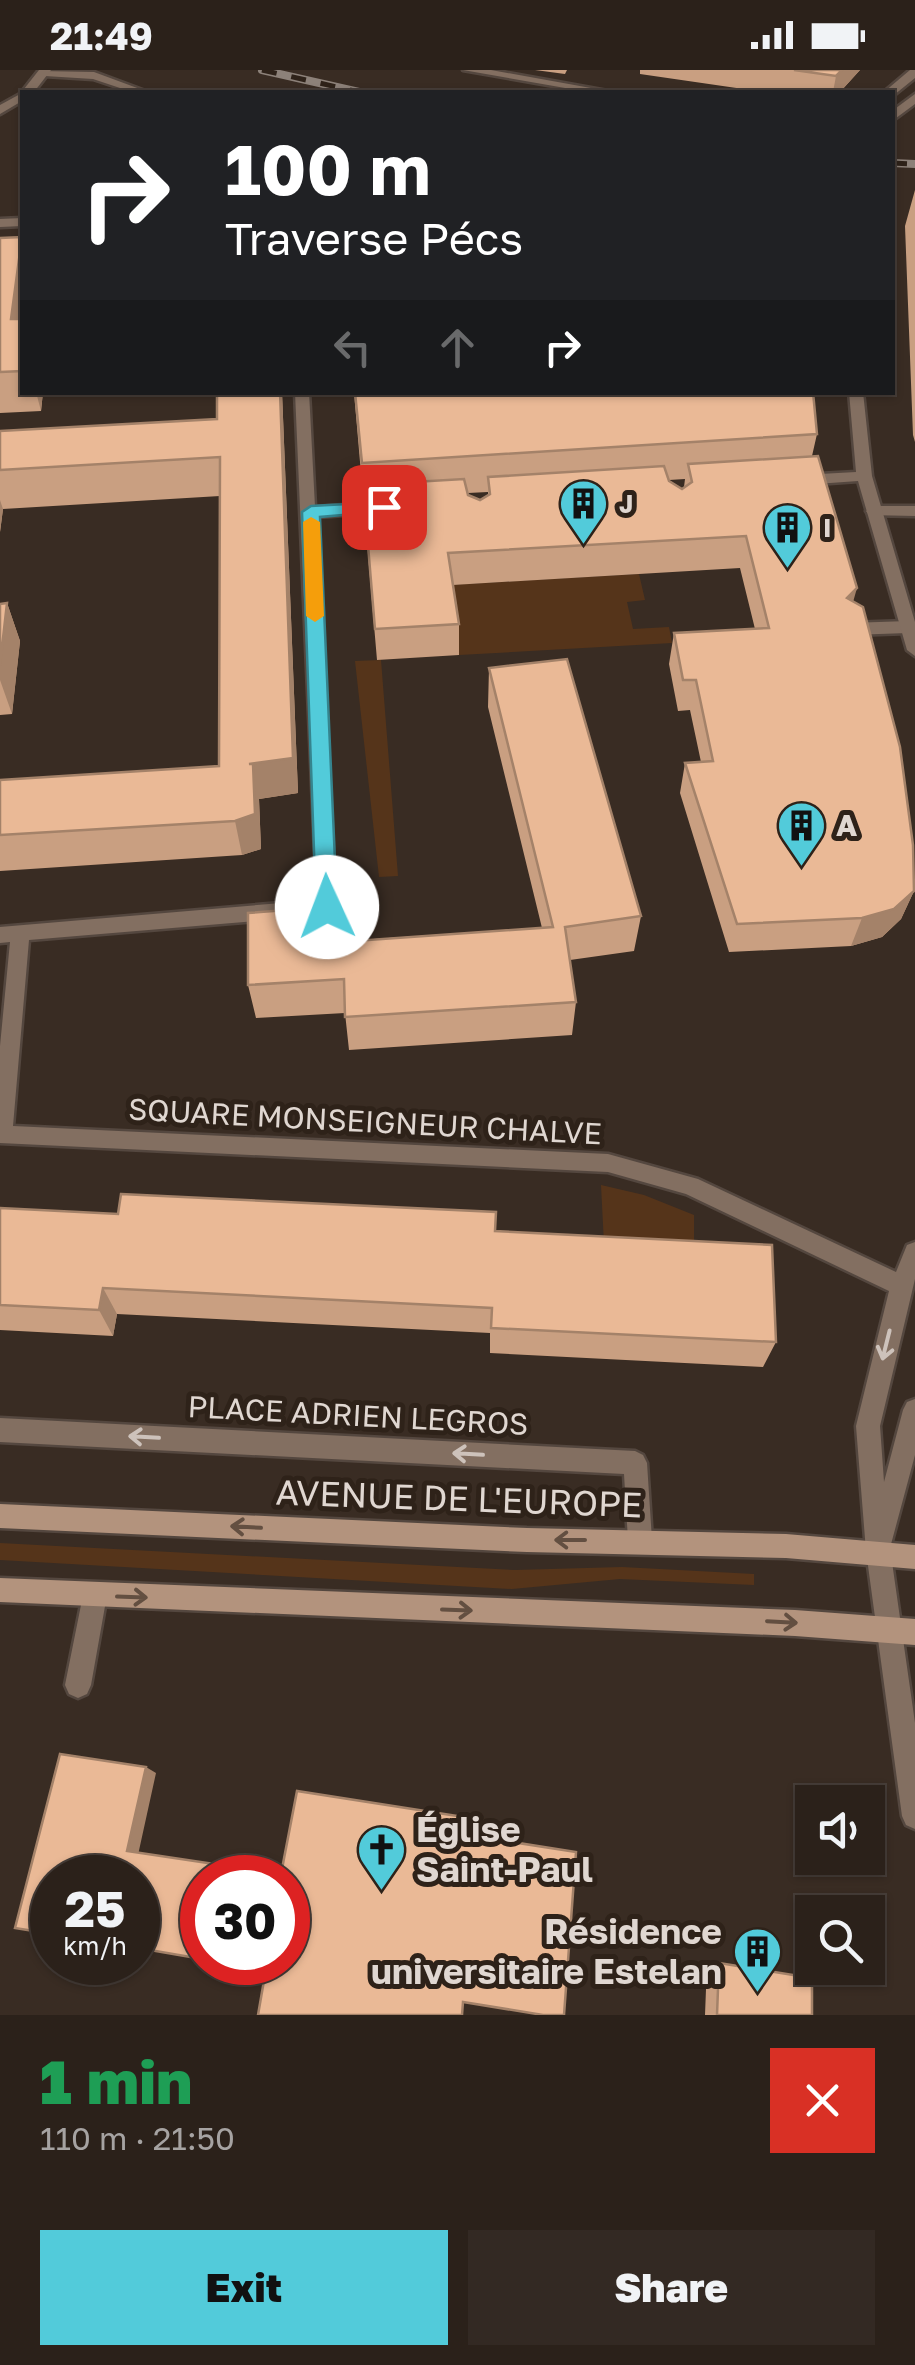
<!DOCTYPE html>
<meta charset="utf-8">
<style>
body{margin:0;font-family:"Golos Text",sans-serif;background:#332923;color:#f1f3f6;height:100vh;display:flex;flex-direction:column;font-size:38px;white-space:nowrap}
*{box-sizing:border-box;margin:0}
p{font-size:32px;color:#a6a3a2}
.icon{flex:none;width:55px;height:55px;fill:none;stroke:currentColor;stroke-width:2;stroke-linecap:round;stroke-linejoin:round}
.map{position:relative;height:1945px;overflow:hidden}
.panel{display:flex;flex-direction:column;background:#2b211a;flex:1}
.panel>*{flex:none}
.top-card{position:absolute;left:20px;top:20px;width:875px;height:305px;border-radius:0px;box-shadow:0 2px 8px #0004,0 0 0 2px #473e39;background:#202124;color:#fff;overflow:hidden}
.controls{position:absolute;left:795px;top:1715px;display:grid;gap:20px}
.controls a{display:grid;place-items:center;width:90px;height:90px;border-radius:0px;background:#2b211a;box-shadow:0 2px 8px #0004,0 0 0 2px #473e39;font-size:50px}
.speed{position:absolute;left:30px;top:1785px;display:flex;gap:20px;font-size:50px;font-weight:700;text-align:center}
.speed>*{display:grid;place-content:center;width:130px;height:130px;border-radius:50%;background:#2b211a;box-shadow:0 2px 8px #0004,0 0 0 2px #473e39;line-height:1}
.speed small{font-size:25px;font-weight:400}
.speed .limit{border:15px solid #d22;background:#fff;color:#111}
.pin{position:absolute;display:grid;place-items:center;width:85px;height:85px;color:#fff;margin:-42px;border-radius:20px;box-shadow:0 5px 15px #0006}
.me{position:absolute;width:110px;margin:-55px;rotate:358deg;stroke-linejoin:round;filter:drop-shadow(0 0 8px #0008)}
.turn{display:flex;align-items:center;gap:35px;height:210px;padding:0 40px;font-size:45px}
.turn .icon{width:130px;height:130px;stroke-width:2.5}
.turn b{display:block;font-size:70px;line-height:85px}
.lanes{display:flex;align-items:center;height:95px;padding:0 40px;background:#0003;justify-content:center;gap:50px;direction:ltr}
.lanes .off{opacity:.35}
.round{display:grid;place-items:center;flex:none;width:105px;height:105px;border-radius:0px;background:#332923}
.head{display:flex;align-items:center;justify-content:space-between;height:170px;padding:0 40px}
h1{font-size:60px;font-weight:800;line-height:75px;color:#1e9e55}
.cta{display:flex;gap:20px;margin-top:auto;padding:20px 40px}
.cta a{flex:1;height:115px;border-radius:0px;background:#52cbda;color:#111;font-size:40px;font-weight:800;line-height:115px;text-align:center}
.cta a+a{background:#332923;color:#f1f3f6}
.status{display:flex;justify-content:space-between;align-items:center;height:70px;padding:0 50px;background:#2b211a;direction:ltr}
.status svg{height:28px;fill:currentColor}
.map>svg:first-child{display:block}
.green{fill:#55341a}
.lines{fill:none;stroke-linecap:round;stroke-linejoin:round}
.service-casing{stroke:#54473f;stroke-width:5}
.minor-casing{stroke:#54473f;stroke-width:5}
.secondary-casing{stroke:#54473f;stroke-width:5}
.service{fill:#836f61;fill-rule:evenodd}
.minor{fill:#836f61;fill-rule:evenodd}
.secondary{fill:#b3937d;fill-rule:evenodd}
.rail-casing{stroke:#8c8179;stroke-width:8}
.rail{stroke:#2e2219;stroke-width:5;stroke-dasharray:15;stroke-linecap:butt}
.wall{fill:#c99f81;fill-rule:evenodd}
.shaded-wall{fill:#a48269}
.building{fill:#eab996;stroke:#a48269;stroke-width:2.5}
.oneway{stroke:#cdc2bb}
.oneway2{stroke:#634f41}
.route{fill:#52cbda;stroke:#35848e;stroke-width:2.5}
.slow{fill:#f59e0b}
.labels{text-anchor:middle;stroke-width:10;stroke-linejoin:round;paint-order:stroke}
.far-poi-label{font-size:25px;font-weight:bold;fill:#e0d7d1;stroke:#2e2219;text-anchor:start}
.poi-label{font-size:30px;font-weight:bold;fill:#e0d7d1;stroke:#2e2219;text-anchor:start}
.street-label{font-size:30px;fill:#e0d7d1;stroke:#2e2219}
.near-street-label{font-size:35px;fill:#e0d7d1;stroke:#2e2219}
.near-poi-label{font-size:35px;font-weight:bold;fill:#e0d7d1;stroke:#2e2219;text-anchor:start}
</style>
<div class="status"><b>21:49</b><svg viewBox="0 0 49 12"><path d="M0 12V9h3v3zM5 12V6h3v6zM10 12V3h3v9zM15 12V0h3v12zM26 1h20v11H26zM47 4h2v5h-2z"/></svg></div>
<div class="map">
<svg width="915" height="1945" viewBox="0 0 915 1945">
<rect width="100%" height="100%" fill="#392c23"/>
<path class="green" d="M639 504 645 530 627 532 633 559 669 557 672 573 459 585 448 515Z
M381 590 398 806 379 807 355 591Z
M601 1115 644 1125 694 1145V1181L604 1174Z
M0 1473 515 1500 622 1497 754 1504V1515L620 1509 512 1519 0 1490Z"/>
<g class="lines">
<defs>
<path id="service" d="M41 1 94 2 148 22H132L93 9 45 6 39 3Z
M874 436H915V446L869 445 866 441Z
M908 551 915 555 914 561 908 563 850 565 842 559 850 553Z
M0 1348 635 1381 643 1385 647 1393 652 1470 649 1479 640 1482 631 1479 628 1470 624 1404 0 1372Z
M95 1513 104 1516 107 1525 91 1615 87 1624 78 1628 69 1624 65 1615 83 1525 86 1516Z"/>
<path id="minor" d="M39 0H51L34 22H22V31L0 44V35L22 23V22L24 19Z
M463 0H491L613 22H588Z
M910 0H915V8L894 25 884 22Z
M915 24V34L892 51V41Z
M22 148V156L0 157V149Z
M295 322H309L315 437 389 432 397 437 389 442 316 447 336 837 327 845 29 870 13 1056 608 1084 698 1109 896 1202 907 1175 915 1172V1209L880 1356 884 1412 903 1340 907 1332 915 1329V1385L890 1478 915 1653V1759L906 1755 902 1746 866 1481 856 1356 889 1221 686 1124 608 1102 0 1073V976L10 872 0 873V857L317 830Z
M849 322H863L872 406 915 552V586L907 580 858 411 802 415 794 410 802 405 856 402Z"/>
<path id="secondary" d="M0 1434 527 1458 786 1464 915 1475V1499L786 1488 527 1482 0 1458Z
M0 1508 795 1540 915 1549V1575L795 1566 0 1532Z"/>
</defs>
<use href="#service" class="service-casing"/>
<use href="#minor" class="minor-casing"/>
<use href="#secondary" class="secondary-casing"/>
<use href="#service" class="service"/>
<use href="#minor" class="minor"/>
<use href="#secondary" class="secondary"/>
<defs>
<path id="rail" d="M262 0 359 22
M892 93 915 94"/>
</defs>
<use href="#rail" class="rail-casing"/>
<use href="#rail" class="rail"/>
</g>
<path class="wall" d="M535 0H567L565 4Z
M640 0H860L840 22H764L640 4Z
M915 120V372L913 365 905 156Z
M22 167V322H43L41 341 0 343V168Z
M217 322H282L298 723 259 729 261 779 242 785 0 801V710L219 696 220 426 3 439 0 462V361L217 349Z
M354 322H813L817 364 812 386 853 531 914 821 901 849 882 867 851 876 729 882 680 723 685 693 701 692 690 640 678 641 669 594 674 563 755 559 740 498 453 515 459 554V585L377 590ZM685 409 684 417 682 419 669 410ZM488 422V425L480 430 468 425V423Z
M7 533 20 571 12 644 0 645V534Z
M489 598 641 846 634 881 570 890 576 932 572 965 349 980 345 943 256 948 248 915 343 871 542 858 488 637Z
M0 1138 495 1161 776 1272 763 1297 490 1283V1263L117 1244 113 1266 0 1260Z
M707 1893H719L812 1945H705Z"/>
<path class="shaded-wall" d="M842 0H860L840 22H833L836 6Z
M22 167V288L11 249Z
M36 322H43L41 341Z
M280 322H282L298 723 259 729 261 779 242 785 235 751 249 694Z
M0 430 3 439 0 462Z
M857 518 848 550 847 528Z
M7 533 20 571 12 644 0 610V595Z
M914 821 901 849 882 867 851 876 862 848Z
M103 1218 117 1244 113 1266 99 1240Z
M146 1697 156 1703 138 1785 127 1781Z"/>
<path class="building" d="M794 0H842L836 6Z
M22 167 11 249H22V301L0 302V168Z
M217 322H280L293 688 249 694H253L255 744 235 751 0 765V710L219 696 220 387 0 400V361L217 349Z
M355 322H813L817 364 362 393Z
M818 386 857 518 847 528 863 537 900 677 913 775 914 821 894 839 862 848 737 854 685 693 713 691 696 610H683L674 563 769 558 746 466 448 483 459 554 375 559 363 415 464 409 468 425 480 430 490 424 488 407 664 396 669 411 682 419 692 412 688 394Z
M7 533 0 595V534Z
M567 589 641 846 565 857 576 932 345 947 344 909 248 915V843L339 836 341 872 553 857 489 598Z
M121 1124 496 1142 495 1161 772 1175 776 1272 491 1258 492 1238 103 1218 99 1240 0 1235V1138L118 1144Z
M60 1684 146 1697 127 1781 281 1804 297 1721 483 1750 480 1767 576 1782 564 1945H543L463 1932 462 1945H258L266 1899 225 1892H288V1808H202V1889L138 1878V1808H52V1864L15 1858Z
M719 1893 812 1908V1945H717Z"/>
<defs><path id="oneway-shaft" d="M-6 0H5M1.5-3L5.5 0L1.5 3" fill="none" stroke-width="1.6" stroke-linecap="round" stroke-linejoin="round" transform="scale(2.5)"/></defs>
<g class="oneway">
<use href="#oneway-shaft" transform="translate(886 1275) rotate(104)"/>
<use href="#oneway-shaft" transform="translate(144 1367) rotate(-177)"/>
<use href="#oneway-shaft" transform="translate(468 1384) rotate(-177)"/>
</g>
<g class="oneway2">
<use href="#oneway-shaft" transform="translate(246 1457) rotate(-177)"/>
<use href="#oneway-shaft" transform="translate(570 1470) rotate(180)"/>
<use href="#oneway-shaft" transform="translate(132 1527) rotate(2)"/>
<use href="#oneway-shaft" transform="translate(457 1540) rotate(2)"/>
<use href="#oneway-shaft" transform="translate(782 1552) rotate(3)"/>
</g>
<path class="route" d="M384 432 390 433V441L320 447 337 837 327 846 316 837 302 442 311 436Z"/>
<path class="slow" d="M311 447 320 452 324 546 315 552 306 546 303 452Z"/>
<defs>
<symbol id="building-pin" viewBox="-11 -11 22 30"><path d="M0 17L-7.5 6A9.5 9.5 0 1 1 7.5 6Z" fill="#52cbda" stroke="#2e2219"/><path d="M-4-6H4V6H1V3H-1V6H-4ZM-2.5-4.3h1.7v1.8h-1.7ZM.8-4.3h1.7v1.8H.8ZM-2.5-1h1.7V.8h-1.7ZM.8-1h1.7V.8H.8Z" fill="#111"/></symbol>
<symbol id="church-pin" viewBox="-11 -11 22 30"><path d="M0 17L-7.5 6A9.5 9.5 0 1 1 7.5 6Z" fill="#52cbda" stroke="#2e2219"/><path d="M-1.2-6h2.4v3.5h3.3v2.4h-3.3V6h-2.4V-.1h-3.3v-2.4h3.3Z" fill="#111"/></symbol>
</defs>
<g fill-rule="evenodd">
<use href="#building-pin" x="556" y="406" width="55" height="75"/>
<use href="#building-pin" x="760" y="430" width="55" height="75"/>
<use href="#building-pin" x="774" y="728" width="55" height="75"/>
<use href="#church-pin" x="354" y="1752" width="55" height="75"/>
<use href="#building-pin" x="730" y="1854" width="55" height="75"/>
</g>
<g class="labels">
<g class="far-poi-label">
<text x="619" y="443">J</text>
<text x="823" y="467">I</text>
</g>
<g class="poi-label">
<text x="836" y="766">A</text>
</g>
<g class="street-label">
<text transform="translate(365 1052) rotate(3)" y="10">SQUARE MONSEIGNEUR CHALVE</text>
<text transform="translate(358 1346) rotate(3)" y="10">PLACE ADRIEN LEGROS</text>
</g>
<g class="near-street-label">
<text transform="translate(459 1429) rotate(2)" y="12">AVENUE DE L'EUROPE</text>
</g>
<g class="near-poi-label">
<text x="416" y="1772">Église<tspan x="416" dy="40">Saint-Paul</tspan></text>
<text x="722" y="1874" text-anchor="end">Résidence<tspan x="722" dy="40">universitaire Estelan</tspan></text>
</g>
</g>
</svg>
<div class="controls">
<a><svg class="icon" aria-label="sound" viewBox="0 0 24 24"><path d="M4 9h4l5-4v14l-5-4H4zM17 9q2 3 0 6"/></svg></a>
<a><svg class="icon" aria-label="search" viewBox="0 0 24 24"><circle cx="10" cy="10" r="6"/><path d="M15 15l6 6"/></svg></a>
</div>
<div class="speed"><div>25<small>km/h</small></div><div class="limit">30</div></div>
<div class="pin" style="left:384px;top:437px;background:#d93025"><svg class="icon" aria-label="arrive" viewBox="0 0 24 24"><path d="M6 21V4h12l-3 4 3 4H6"/></svg></div>
<svg class="me" style="left:327px;top:837px" viewBox="-20 -20 40 40"><circle r="19" fill="#fff"/><path d="M0-13L10 11 0 6-10 11z" fill="#52cbda"/></svg>
<div class="top-card">
<div class="turn"><svg class="icon" aria-label="right" viewBox="0 0 24 24"><path d="M7 20v-9h11M14 6l5 5-5 5"/></svg><div><b>100 m</b>Traverse Pécs</div></div>
<div class="lanes"><svg class="icon off" aria-label="left" viewBox="0 0 24 24"><path d="M17 20v-9H6M10 6l-5 5 5 5"/></svg><svg class="icon off" aria-label="ahead" viewBox="0 0 24 24"><path d="M12 20V5M6 11l6-6 6 6"/></svg><svg class="icon" aria-label="right" viewBox="0 0 24 24"><path d="M7 20v-9h11M14 6l5 5-5 5"/></svg></div>
</div>
</div>
<section class="panel">
<div class="head"><div><h1>1 min</h1><p>110 m · 21:50</p></div><a class="round" style="background:#d93025;color:#fff"><svg class="icon" aria-label="close" viewBox="0 0 24 24"><path d="M6 6l12 12M18 6L6 18"/></svg></a></div>
<div class="cta"><a>Exit</a><a>Share</a></div>
</section>
